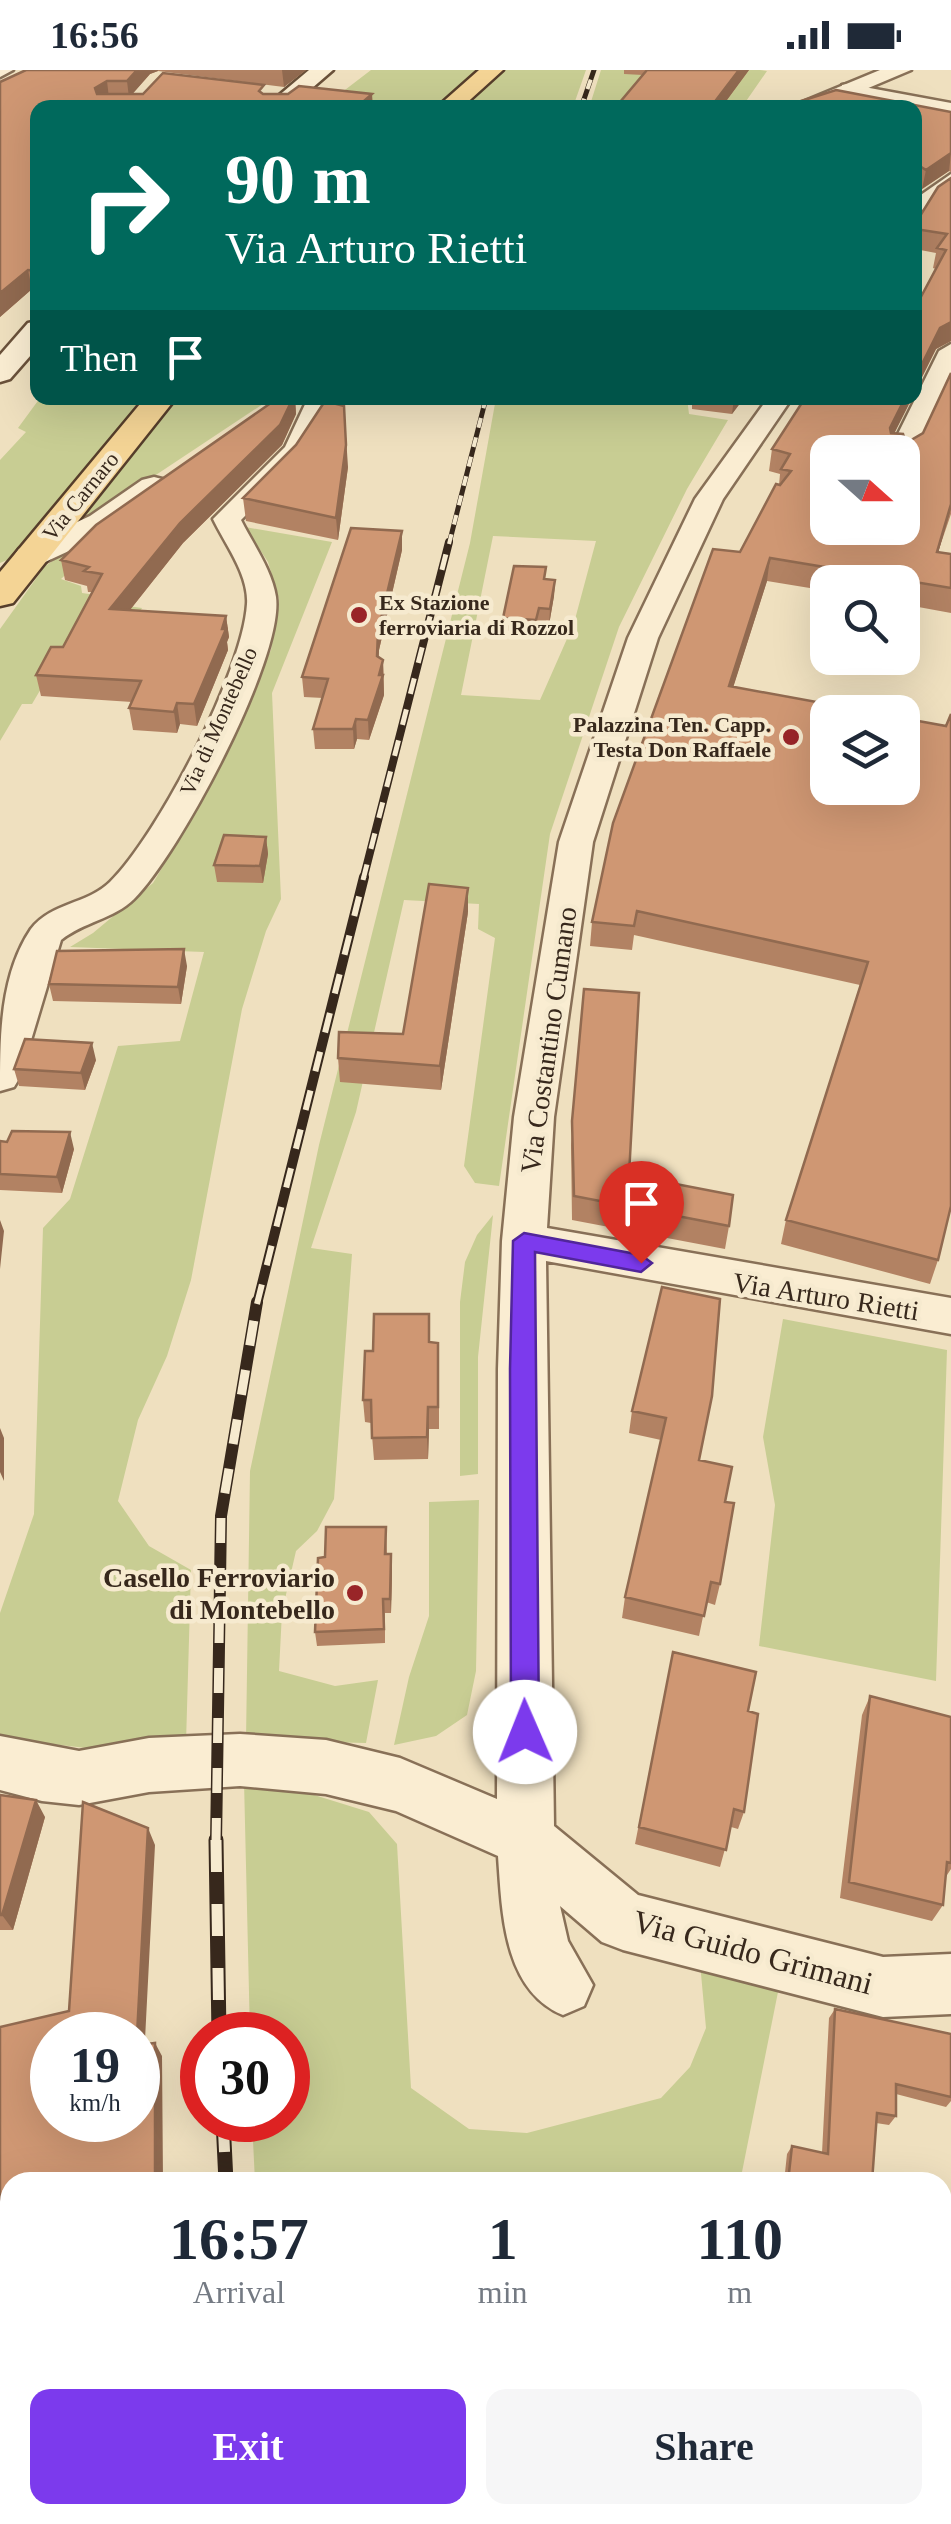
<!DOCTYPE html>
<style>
body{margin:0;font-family:Georgia,serif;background:#f6f6f7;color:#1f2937;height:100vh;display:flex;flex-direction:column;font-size:38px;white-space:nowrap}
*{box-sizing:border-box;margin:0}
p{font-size:32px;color:#747a83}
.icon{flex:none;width:55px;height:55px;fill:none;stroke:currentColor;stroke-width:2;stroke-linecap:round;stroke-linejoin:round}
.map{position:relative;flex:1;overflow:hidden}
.details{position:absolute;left:0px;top:2102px;width:952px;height:352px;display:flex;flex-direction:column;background:#fff;border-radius:30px 30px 0 0;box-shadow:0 10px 40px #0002}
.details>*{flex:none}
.top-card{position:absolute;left:30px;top:30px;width:892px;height:305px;border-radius:20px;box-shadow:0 10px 40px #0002;background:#00695c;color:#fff;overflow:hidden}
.needle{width:65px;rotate:111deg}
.buttons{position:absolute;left:810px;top:365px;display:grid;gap:20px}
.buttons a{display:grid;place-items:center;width:110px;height:110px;border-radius:20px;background:#fff;box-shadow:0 10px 40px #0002;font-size:50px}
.speed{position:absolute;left:30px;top:1942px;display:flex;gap:20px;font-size:50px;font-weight:700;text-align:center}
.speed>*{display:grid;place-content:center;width:130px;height:130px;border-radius:50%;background:#fff;box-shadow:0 10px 40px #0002;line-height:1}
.speed small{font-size:25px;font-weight:400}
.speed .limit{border:15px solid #d22;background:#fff;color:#111}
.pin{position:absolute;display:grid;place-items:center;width:85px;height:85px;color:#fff;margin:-102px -42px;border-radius:50% 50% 50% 0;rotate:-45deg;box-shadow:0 0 10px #0007}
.pin .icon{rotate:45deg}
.me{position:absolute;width:110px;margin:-55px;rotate:359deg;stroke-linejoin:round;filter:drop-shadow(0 0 8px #0008)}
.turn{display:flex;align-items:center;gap:35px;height:210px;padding:0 30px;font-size:45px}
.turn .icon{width:130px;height:130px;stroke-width:2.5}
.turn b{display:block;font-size:70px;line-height:85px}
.then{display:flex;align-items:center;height:95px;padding:0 30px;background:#0003;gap:20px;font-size:38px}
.eta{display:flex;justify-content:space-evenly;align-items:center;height:170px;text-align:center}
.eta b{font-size:60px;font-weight:700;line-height:70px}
.cta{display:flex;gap:20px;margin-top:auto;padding:20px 30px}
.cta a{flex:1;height:115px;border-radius:20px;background:#7c3aed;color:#fff;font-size:40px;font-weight:700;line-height:115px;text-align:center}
.cta a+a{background:#f6f6f7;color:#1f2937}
.status{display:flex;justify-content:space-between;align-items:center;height:70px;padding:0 50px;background:#fff;direction:ltr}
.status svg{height:28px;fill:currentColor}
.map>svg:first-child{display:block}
.green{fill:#c8cd93;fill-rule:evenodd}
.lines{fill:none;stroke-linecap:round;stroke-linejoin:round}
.minor-casing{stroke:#887057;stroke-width:5}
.tertiary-casing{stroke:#887057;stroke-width:5}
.secondary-casing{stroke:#6a513a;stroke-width:5}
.primary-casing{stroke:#563e2b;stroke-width:5}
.minor{fill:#faedd2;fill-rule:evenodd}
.tertiary{fill:#faedd2;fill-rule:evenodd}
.secondary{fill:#faedd2;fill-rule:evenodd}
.primary{fill:#f4d495;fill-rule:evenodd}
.rail-far4-casing{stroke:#37281c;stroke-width:5}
.rail-far3-casing{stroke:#37281c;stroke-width:8}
.rail-far2-casing{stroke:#37281c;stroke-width:10}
.rail-far1-casing{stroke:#37281c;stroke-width:12}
.rail-casing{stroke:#37281c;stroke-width:15}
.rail-far4{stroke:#f6eacf;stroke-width:4;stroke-dasharray:10;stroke-linecap:butt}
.rail-far3{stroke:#f6eacf;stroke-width:5;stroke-dasharray:16;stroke-linecap:butt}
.rail-far2{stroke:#f6eacf;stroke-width:6;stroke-dasharray:20;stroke-linecap:butt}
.rail-far1{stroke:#f6eacf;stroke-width:9;stroke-dasharray:25;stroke-linecap:butt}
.rail{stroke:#f6eacf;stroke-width:11;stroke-dasharray:32;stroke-linecap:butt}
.wall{fill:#b28263}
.shaded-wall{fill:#916a50}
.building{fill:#cf9773;stroke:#916a50;stroke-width:2.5;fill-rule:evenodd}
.route{fill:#7c3aed;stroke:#51269a;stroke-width:2.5}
.poi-dot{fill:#992528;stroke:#f6eacf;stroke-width:4}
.labels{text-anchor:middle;stroke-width:9;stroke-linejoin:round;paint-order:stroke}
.far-street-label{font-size:22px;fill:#37281c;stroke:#f6eacf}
.far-poi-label{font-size:22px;font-weight:bold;fill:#37281c;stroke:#f6eacf;text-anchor:start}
.street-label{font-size:28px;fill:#37281c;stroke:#f6eacf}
.poi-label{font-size:28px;font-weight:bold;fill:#37281c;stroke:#f6eacf;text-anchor:end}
.near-street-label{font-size:32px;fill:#37281c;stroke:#f6eacf}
</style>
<div class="status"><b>16:56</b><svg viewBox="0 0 49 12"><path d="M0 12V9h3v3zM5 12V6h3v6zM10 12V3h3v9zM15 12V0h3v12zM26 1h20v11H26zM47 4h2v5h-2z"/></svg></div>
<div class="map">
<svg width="951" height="2454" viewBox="0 0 951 2454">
<rect width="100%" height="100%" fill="#efe0bf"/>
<path class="green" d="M371 0H479L440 33 398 30 373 37 324 36Z
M505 0H586L573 37H504L470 30Z
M601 0H760L767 1 742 37 589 38Z
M40 328H145L21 484 0 493V390L26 362 18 358Z
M177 328H272L76 458Z
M496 328H687L689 344 728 350 687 419 619 557 550 764 499 1116 475 1113 464 1096 495 868 478 859 479 834 404 830 356 1042 311 1178 352 1184 334 1429 317 1461 296 1481 282 1542 279 1601 335 1616 378 1610 366 1673 246 1670 250 1401 319 1075 470 473ZM493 466 596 471 574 553 540 630 461 625Z
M134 439 61 509 81 516 82 523 103 526 100 532 142 538 133 554 82 549 32 634H22L0 671V559L45 496Z
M245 457 332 472 272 623 281 829 266 861 242 939 191 1210 167 1286 138 1350 118 1431 149 1476 191 1500 186 1673 86 1678 0 1668V1543L34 1444 43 1158 70 1129 118 976 180 971 204 882 70 877 93 863 153 813 194 744 271 580 279 529 268 492Z
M493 1145 478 1287V1404L460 1406V1232L465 1192 477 1165Z
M783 1249 947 1280 936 1611 759 1576 775 1435 763 1367Z
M479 1430 476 1601 467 1645 436 1666 394 1675 409 1607 429 1546V1432Z
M244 1711 295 1719 369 1742 397 1774 411 2018 469 2059 527 2063 661 2028 690 1997 706 1958 700 1893 778 1922 740 2112H255L252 2050H288V1965H250Z
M278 2445H839L838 2454H279Z"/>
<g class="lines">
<defs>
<path id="minor" d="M0 0H13L0 7Z
M848 14 951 33V45L842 23V15Z
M951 104V120L915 145V129Z
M951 274V306L915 383 902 391V382H889L939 281Z
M308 328H332C311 388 285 406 241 450 253 474 272 500 276 527 284 589 179 784 134 829 114 849 83 852 61 870L20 1007 14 1017 0 1021C0 966 0 905 31 859 50 833 88 834 110 812 158 765 243 601 247 534 249 505 225 474 213 449L285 377Z
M768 328H792L723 429 658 568 593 772 554 1047 547 1158 951 1228V1264L546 1191 554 1756 638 1825 883 1887 951 1884V1944L883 1947 623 1880 602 1872 560 1836 568 1871 593 1915 584 1936 563 1945C503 1920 502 1842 498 1786L396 1741 326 1724 240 1716 149 1722 79 1735 42 1731 0 1720V1666L79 1681 149 1668 240 1664 326 1670 400 1688 497 1729 498 1299 502 1171 514 1047 559 772 628 568 695 429Z"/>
<path id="tertiary" d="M880 0H911L821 38H788Z
M154 407 166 410 170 417 166 424 114 460 43 493 31 496 19 493 14 486 19 479 90 446 142 410Z"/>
<path id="secondary" d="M309 0H333L289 38H264Z
M38 251V277L10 309 0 312V285L28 253Z"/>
<path id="primary" d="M479 0H503L461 38H436Z
M145 328H176L13 533 0 536V502Z"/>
</defs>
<use href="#minor" class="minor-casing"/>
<use href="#tertiary" class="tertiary-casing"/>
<use href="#secondary" class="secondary-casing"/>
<use href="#primary" class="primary-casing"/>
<use href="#minor" class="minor"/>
<use href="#tertiary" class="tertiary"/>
<use href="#secondary" class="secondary"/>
<use href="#primary" class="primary"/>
<defs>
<path id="rail-far4" d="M581 38 594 0
M449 474 486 328"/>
<path id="rail-far3" d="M363 810 449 472"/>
<path id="rail-far2" d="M257 1234 364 807"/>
<path id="rail-far1" d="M216 1773 221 1446 257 1232"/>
<path id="rail" d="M216 1770 219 1965
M223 2050 226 2112
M245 2445 246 2454"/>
</defs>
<use href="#rail-far4" class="rail-far4-casing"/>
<use href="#rail-far3" class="rail-far3-casing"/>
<use href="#rail-far2" class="rail-far2-casing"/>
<use href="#rail-far1" class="rail-far1-casing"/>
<use href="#rail" class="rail-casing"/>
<use href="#rail-far4" class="rail-far4"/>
<use href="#rail-far3" class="rail-far3"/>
<use href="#rail-far2" class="rail-far2"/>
<use href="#rail-far1" class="rail-far1"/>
<use href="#rail" class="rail"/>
</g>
<path class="wall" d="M26 0H306L284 17 158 1 150 4 132 24H372L38 38V220L32 219 0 247V12Z
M624 0H749L721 38 643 5 624 4Z
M915 38 951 42V102L949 101 922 119 915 114Z
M951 108V271L936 279 915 321V238L936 199 933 198 936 183 915 179V154Z
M951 303V444L938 482 951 484V543L902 534V512H828V521L767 511 733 617 871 642 938 1190 930 1214 781 1174 786 1150 860 915 634 865 632 880 590 876 592 852 740 482 779 415 780 404 769 401 772 379 912 328 894 363 906 373 923 363Z
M293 328H295L296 344 282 375 183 473 130 540 226 546 229 567 227 572 228 580 197 656 180 654 177 663 133 660 129 638 132 632 41 626 36 605 63 577 92 522H88L87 516 65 510 61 490Z
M692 328H744L732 344 692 339Z
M348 397 338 470 246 451 243 428Z
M402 461V480L379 580 378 587 383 590 384 625 369 670 357 669 354 679H315L313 659 323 628 304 627 302 607Z
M545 509 555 510 554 526 549 555 538 554 536 567 503 565V548Z
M266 767 268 784 263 813 217 812 214 795Z
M468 842 441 1020 340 1012 338 988 403 964Z
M187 896 181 934 53 931 49 914Z
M584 919 629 1105 729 1156 725 1179 572 1150 571 1075Z
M96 990 85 1020 19 1016 14 999Z
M0 1071 74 1079 62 1123 0 1120Z
M662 1217 699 1390 725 1432 720 1514 715 1535 706 1532 699 1566 622 1548 625 1527 661 1370 629 1363 632 1341Z
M430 1272 439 1296V1359H429L428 1389 374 1390 371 1353 365 1352 363 1330 373 1281Z
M386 1457 387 1484 392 1499 391 1543H385V1573L317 1576 315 1562 325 1487Z
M673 1582 748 1641 744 1742 738 1759 731 1757 720 1797 635 1774Z
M870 1626 951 1647V1799L945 1808 943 1835 932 1851 840 1828 862 1645Z
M0 1725 45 1747 13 1860H0Z
M835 1939 951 1964V2031L946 2037 896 2024V2046L889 2055 876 2053 872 2112H784L787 2084 792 2076 822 2083 829 1948Z
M887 2445H913L930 2454H885Z"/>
<path class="shaded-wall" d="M137 0H158V1L150 4 129 28 127 11Z
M282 0H306L284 17Z
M739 0H749L721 38H710Z
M107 11 109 28 98 35 95 18Z
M372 24 373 38H356Z
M951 83 949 101 922 119 926 100Z
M28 200 32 219 0 247V223Z
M951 252V271L936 279 915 321V308L940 258Z
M293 328H295L296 344 282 375 183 473 114 560 110 539 180 453Z
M734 328H744L732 344Z
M905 328H912L886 380 890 358Z
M344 336 348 397 338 470 336 448Z
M951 434V438L932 504 937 482Z
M402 461V480L379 580 378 605V561Z
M770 488 767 511 726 640 729 616Z
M555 510 554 526 549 555 550 539Z
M226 546 229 567 227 572 228 580 197 656 194 634Z
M383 590 384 625 369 670 368 650Z
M177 633 180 654 177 663 174 642Z
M356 649 357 669 354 679 353 659Z
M266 767 268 784 263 813 260 796Z
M468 818V842L441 1020 440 996Z
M184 879 187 896 181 934 178 917Z
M92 973 96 990 85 1020 81 1003Z
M70 1062 74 1079 62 1123 57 1107Z
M0 1150 4 1161 0 1199Z
M428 1337 429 1359 428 1389 427 1367Z
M0 1358 4 1368V1411L0 1402Z
M391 1484 392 1499 391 1543 390 1529Z
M36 1730 45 1747 13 1860 2 1845Z
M148 1758 155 1775 144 1989 138 1977 137 1965Z
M155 1973 162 1986 163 2112H155Z
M157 2445H166V2454H157Z"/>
<path class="building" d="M26 0H137L127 11H107L95 18 97 24H143L163 3 264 15 259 21 263 24H288L299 16 372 24 356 38H38V201L28 200 0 223V12Z
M647 0H739L710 38H615Z
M836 20 951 42V83L926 100 915 93V38H789L798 32Z
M951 108V252L940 258 915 308V238L946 180 937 178 947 164 915 159V154L938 117Z
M951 303V434L937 482 951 484V518L770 488 729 616 871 642H828V718H902V648L946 656 951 644V1136L938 1190 786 1150 868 892 637 841 634 856 592 852 613 753 713 479 740 482 776 414 780 415 791 401 781 399 790 384 772 379 805 328H905L890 358 891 363 903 364 906 373 923 363ZM828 382H902V458H828Z
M278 328H293L280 355 180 453 110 539 226 546 222 559H226L194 634 177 633 174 642 129 638 141 611 36 605 51 577H63L102 504 84 501 89 497 61 490 96 455Z
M325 331 344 336 346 375 336 448 243 428 296 375Z
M351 458 402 461 378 561 377 586 383 590 379 605H383L368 650 356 649 353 659H313L328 609 302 607Z
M514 496 546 497 544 509 555 510 550 539 539 538 536 550 503 548Z
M224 765 266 767 260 796 214 795Z
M429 814 468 818 440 996 338 988 339 962 403 964Z
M184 879 178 917 49 914 57 881Z
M584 919 639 923 629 1105 733 1125 729 1156 574 1126 572 1051Z
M25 969 92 973 81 1003 14 999Z
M12 1061 70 1062 57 1107 0 1104V1071L7 1072Z
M662 1217 720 1229 712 1326 699 1390 732 1397 725 1432 734 1433 720 1514 711 1512 704 1546 625 1527 666 1348 632 1341Z
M374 1244H429V1272L438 1273V1337H428L427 1367 372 1368 371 1330H363L365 1281H373Z
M326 1457H386L385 1484H391L390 1529H383L384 1559 315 1562 318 1488 325 1487Z
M673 1582 756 1602 748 1641 758 1644 744 1742 734 1739 726 1780 639 1757Z
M870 1626 951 1647V1793L947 1792 943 1835 849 1812Z
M0 1725 36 1730 2 1845H0Z
M83 1732 148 1758 137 1965H52V2050H138V1975L155 1973V2112H10V2445H157V2454H0V1957L69 1941Z
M835 1939 951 1964V2027L896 2014V2046L877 2043 872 2112H788L792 2076 828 2084Z
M898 2445H913L930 2454H896Z"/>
<path class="route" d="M524 1163 641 1185 652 1193 641 1202 535 1182 539 1662 535 1671 525 1675 515 1671 511 1662 510 1299 513 1171Z"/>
<g class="poi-dot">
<circle cx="359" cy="545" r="10"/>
<circle cx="791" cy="667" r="10"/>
<circle cx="355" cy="1523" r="10"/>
</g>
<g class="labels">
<g class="far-street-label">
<text transform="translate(80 426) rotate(-51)" y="8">Via Carnaro</text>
<text transform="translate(218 651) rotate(-66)" y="8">Via di Montebello</text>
</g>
<g class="far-poi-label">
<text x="379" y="540">Ex Stazione<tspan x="379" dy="25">ferroviaria di Rozzol</tspan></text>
<text x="771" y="662" text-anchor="end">Palazzina Ten. Capp.<tspan x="771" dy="25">Testa Don Raffaele</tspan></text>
</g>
<g class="street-label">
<text transform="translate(548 970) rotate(-82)" y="10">Via Costantino Cumano</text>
<text transform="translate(826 1226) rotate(9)" y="10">Via Arturo Rietti</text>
</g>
<g class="poi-label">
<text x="335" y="1517">Casello Ferroviario<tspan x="335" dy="32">di Montebello</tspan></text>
</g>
<g class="near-street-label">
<text transform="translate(753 1882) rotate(15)" y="11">Via Guido Grimani</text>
</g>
</g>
</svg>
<div class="buttons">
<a><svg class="needle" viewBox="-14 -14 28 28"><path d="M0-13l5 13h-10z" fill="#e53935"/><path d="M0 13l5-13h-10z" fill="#747a83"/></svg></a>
<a><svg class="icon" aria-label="search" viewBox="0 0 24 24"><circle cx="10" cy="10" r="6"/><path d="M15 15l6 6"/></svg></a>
<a><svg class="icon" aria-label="layers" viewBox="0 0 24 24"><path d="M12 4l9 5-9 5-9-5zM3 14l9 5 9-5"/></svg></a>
</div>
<div class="speed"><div>19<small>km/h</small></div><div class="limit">30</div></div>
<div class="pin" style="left:641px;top:1193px;background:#d93025"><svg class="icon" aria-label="arrive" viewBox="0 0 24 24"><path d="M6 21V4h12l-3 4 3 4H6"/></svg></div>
<svg class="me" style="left:525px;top:1662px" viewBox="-20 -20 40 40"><circle r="19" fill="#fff"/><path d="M0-13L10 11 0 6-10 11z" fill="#7c3aed"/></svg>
<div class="top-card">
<div class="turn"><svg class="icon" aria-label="right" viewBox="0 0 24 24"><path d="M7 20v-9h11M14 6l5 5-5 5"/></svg><div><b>90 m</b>Via Arturo Rietti</div></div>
<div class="then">Then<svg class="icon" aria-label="arrive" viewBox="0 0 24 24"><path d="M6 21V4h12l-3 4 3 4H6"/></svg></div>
</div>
<section class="details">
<div class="eta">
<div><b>16:57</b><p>Arrival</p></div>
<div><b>1</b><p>min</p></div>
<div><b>110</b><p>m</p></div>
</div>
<div class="cta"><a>Exit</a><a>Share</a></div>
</section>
</div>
